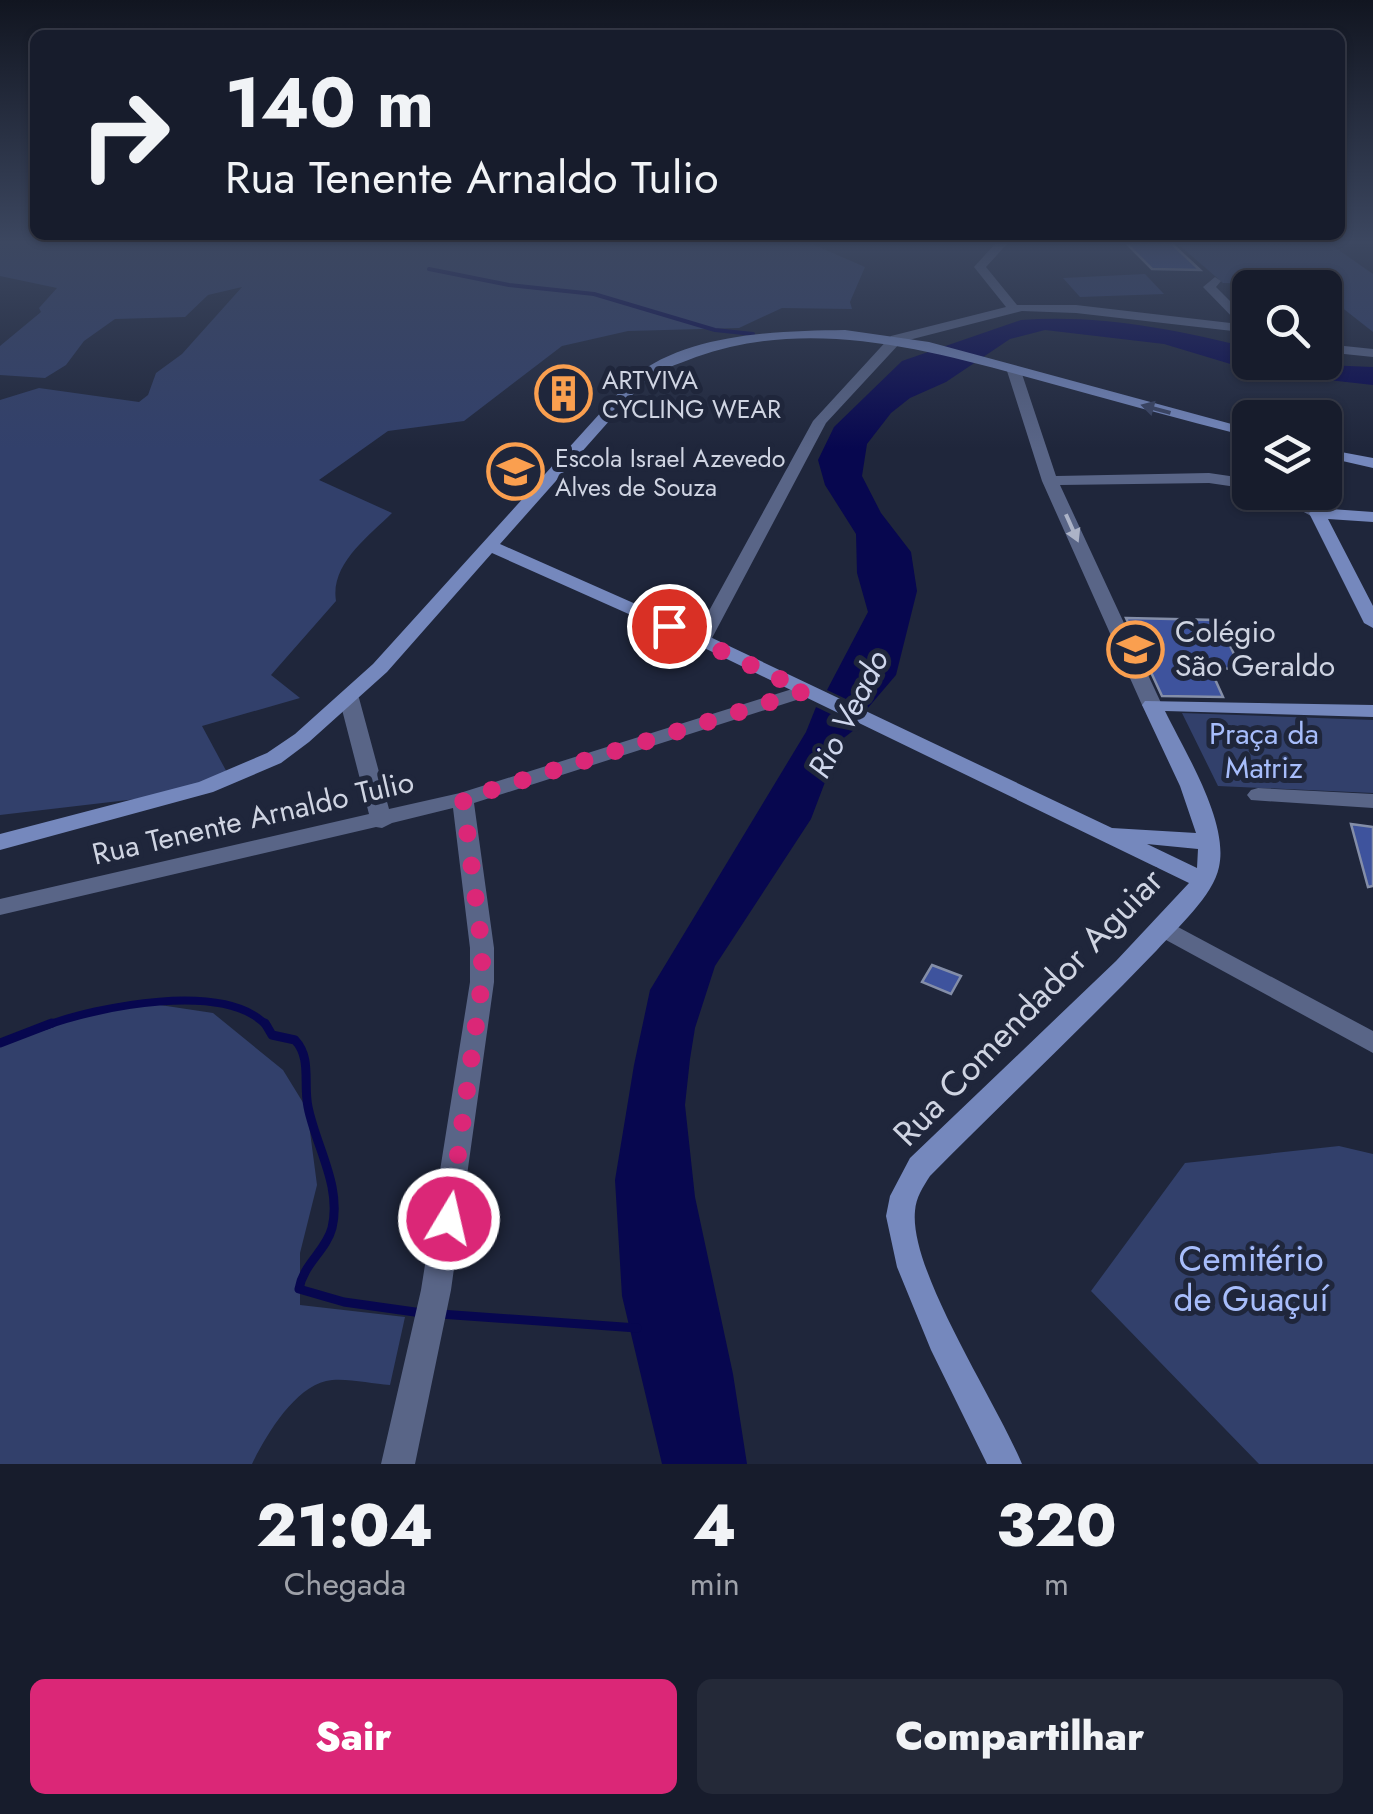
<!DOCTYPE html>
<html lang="pt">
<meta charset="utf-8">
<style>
body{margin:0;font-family:Jost,sans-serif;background:#242938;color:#f1f3f6;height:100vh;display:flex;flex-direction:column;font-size:38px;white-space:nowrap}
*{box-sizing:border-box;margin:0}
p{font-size:32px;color:#9ea1a9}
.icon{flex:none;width:55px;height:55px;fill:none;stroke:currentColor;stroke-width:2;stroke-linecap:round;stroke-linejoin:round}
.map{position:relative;height:1464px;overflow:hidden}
.panel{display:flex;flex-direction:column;background:#171c2c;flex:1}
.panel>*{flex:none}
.top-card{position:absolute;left:30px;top:30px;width:1315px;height:210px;border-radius:15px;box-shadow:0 2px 8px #0004,0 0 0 2px #363a48;background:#171c2c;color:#f1f3f6;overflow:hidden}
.buttons{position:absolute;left:1232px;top:270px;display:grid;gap:20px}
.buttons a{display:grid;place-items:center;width:110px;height:110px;border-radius:15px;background:#171c2c;box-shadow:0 2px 8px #0004,0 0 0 2px #363a48;font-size:50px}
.pin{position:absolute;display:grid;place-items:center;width:85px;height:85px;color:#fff;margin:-42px;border:5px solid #fff;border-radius:50%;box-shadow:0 2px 10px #0007}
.me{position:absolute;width:110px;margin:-55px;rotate:9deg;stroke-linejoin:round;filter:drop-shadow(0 0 8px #0008)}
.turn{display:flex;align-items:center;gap:35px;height:210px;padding:0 30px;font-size:45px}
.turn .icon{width:130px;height:130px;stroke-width:2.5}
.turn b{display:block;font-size:70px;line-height:85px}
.eta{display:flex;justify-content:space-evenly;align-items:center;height:170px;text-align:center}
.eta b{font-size:60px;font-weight:800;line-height:70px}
.action{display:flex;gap:20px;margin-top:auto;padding:20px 30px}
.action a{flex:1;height:115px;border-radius:15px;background:#db2777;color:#fff;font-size:40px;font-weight:800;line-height:115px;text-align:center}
.action a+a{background:#242938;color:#f1f3f6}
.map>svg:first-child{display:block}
.green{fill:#32406b}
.water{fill:#07074f}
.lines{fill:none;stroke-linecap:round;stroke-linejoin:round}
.stream-far2{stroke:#07074f;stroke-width:4}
.stream-far1{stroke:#07074f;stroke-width:8}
.stream{stroke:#07074f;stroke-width:9}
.building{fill:#3e539d;stroke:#848ea8;stroke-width:2.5}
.street{fill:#596587;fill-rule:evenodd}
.secondary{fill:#7588bd;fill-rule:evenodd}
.oneway{fill:#394362}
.oneway2{fill:#acb3c7}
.route{stroke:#db2777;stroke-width:18;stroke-dasharray:0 32.4}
.labels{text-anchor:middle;stroke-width:10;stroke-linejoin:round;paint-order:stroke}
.far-poi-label{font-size:25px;fill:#cfd4e2;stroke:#1f263b;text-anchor:start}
.poi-label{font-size:30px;fill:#cfd4e2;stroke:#1f263b;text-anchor:start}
.park-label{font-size:30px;fill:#a7bdfb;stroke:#1f263b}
.street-label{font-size:30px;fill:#cfd4e2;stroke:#1f263b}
.water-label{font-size:32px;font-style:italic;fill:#cfd7ed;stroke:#1f263b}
.near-street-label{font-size:35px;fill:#cfd4e2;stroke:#1f263b}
.near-park-label{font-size:35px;fill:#a7bdfb;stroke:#1f263b}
</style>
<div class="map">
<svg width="1373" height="1464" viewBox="0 0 1373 1464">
<rect width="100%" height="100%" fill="#1f263b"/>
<path class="green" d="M0 244H812L865 267 850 302 852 309 782 308 739 328 628 331 562 346 464 421 388 431 319 480 392 513C368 537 330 564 336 601L271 675 300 698 202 726 230 778 145 798 0 815V400L39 388 139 402 148 395 156 373 182 354 242 287 208 295 185 317 115 319 84 341 66 365 45 378 0 375V346L41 312 39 308 57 288 0 276Z
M1330 244 1373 274V332L1340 306H1325V288C1289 287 1259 283 1223 283L1179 245Z
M1145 274 1164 294 1080 297 1063 278Z
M1182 713 1373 720V793L1218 786Z
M140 1002 213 1013 283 1070 307 1109 317 1185 300 1253V1305L405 1317 390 1385C371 1384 344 1377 326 1381 294 1388 265 1437 252 1464H0V1043L42 1027Z
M1339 1146 1373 1154V1464H1259L1091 1291 1185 1163Z"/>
<path class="water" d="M1021 320C1096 314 1177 329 1250 348V362L1373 367V385L1257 372 1164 344 1045 330 1010 339 946 382 910 398 891 413 867 444 862 476 881 513 911 552 917 591 896 675 867 709 827 690 868 612 857 573 856 534 825 485 818 460 834 427 902 361Z
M816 707 858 727 841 740 811 819 715 966 695 1028 690 1059 685 1105 695 1197 733 1374 747 1464H662L622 1296 615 1180 634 1065 650 990 806 732Z"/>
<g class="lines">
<path class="stream-far2" d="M429 269 509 285 594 294 715 330 753 334"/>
<path class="stream-far1" d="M45 1026C96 1007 225 980 267 1026"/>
<path class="stream" d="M265 1023 272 1035 295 1040C312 1058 303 1084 308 1107 316 1147 342 1186 332 1228 326 1251 303 1264 299 1289L344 1302 422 1313
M0 1043 52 1023
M440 1314 637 1328"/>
</g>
<path class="building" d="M1127 244H1172L1200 270 1152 269Z
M1126 618 1218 620 1241 669 1210 668 1223 697 1162 696Z
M1351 824 1373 827V886L1368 887Z
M932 965 961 976 951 994 922 982Z"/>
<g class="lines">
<path class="street" d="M995 244H1007L986 267 1017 305H1076L1239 324 1203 287 1215 277 1221 281 1216 287 1250 321V333L1076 313 1022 311 901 342 826 423 711 640 708 644H696L693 640 813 421 891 336 1006 307 974 267Z
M1325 344 1373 349V357L1325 352Z
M1014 367 1021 371 1056 476 1209 473 1250 479V489L1209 483 1060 485 1162 705 1159 709H1145L1142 705 1042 481 1007 371Z
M1268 492H1288L1325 513 1317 518 1311 516Z
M805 685 812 687 815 691 812 695 474 803 494 948V982L451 1290 415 1464H381L421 1290 470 982V948L453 808 392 823 382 828 376 827 0 915V899L369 814 339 698 342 694H356L359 698 389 809 460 793Z
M1258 788 1373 794V808L1251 800 1247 795 1251 790Z
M1163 919 1373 1031V1053L1155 934 1151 928 1155 922Z"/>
<path class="secondary" d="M845 330 929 342 1250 429V437C1179 419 1108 399 1038 380 925 349 810 317 696 357 675 365 659 370 642 384L500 544 708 636 1112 828 1196 833 1180 786 1142 705 1145 701 1373 705V717L1165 711C1185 752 1229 822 1219 867 1213 896 1178 927 1157 950 1083 1027 1005 1100 930 1176 923 1187 916 1197 915 1211 909 1271 997 1403 1022 1464H987L931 1350 897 1267 886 1216 890 1196 910 1158 1116 961 1189 883 696 644 492 553 387 672 309 742 281 763 213 792 0 850V834L199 782 267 753 295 734 373 664 632 378C688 333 777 331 845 330ZM1147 844 1198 849 1197 868Z
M1325 449 1373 458V468L1325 457Z
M1317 508 1373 512V522L1328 519 1373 606V628L1364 623 1309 513Z"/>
</g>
<defs><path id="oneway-solid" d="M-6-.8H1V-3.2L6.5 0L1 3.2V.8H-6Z" transform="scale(2.5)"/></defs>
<use class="oneway" href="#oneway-solid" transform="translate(1156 409) rotate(-165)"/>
<use class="oneway2" href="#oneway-solid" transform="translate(1072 528) rotate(66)"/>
<linearGradient id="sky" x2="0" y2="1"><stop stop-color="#111520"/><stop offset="0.54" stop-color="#3c4760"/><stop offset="1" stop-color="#3c4760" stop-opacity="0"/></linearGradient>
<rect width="1373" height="449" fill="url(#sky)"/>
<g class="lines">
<path class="route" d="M449 1219 482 982V948L463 799 805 691 669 626"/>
</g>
<defs>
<symbol id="building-ring" viewBox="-11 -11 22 22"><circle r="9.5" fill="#1f263b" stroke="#fa9f4f" stroke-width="1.5"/><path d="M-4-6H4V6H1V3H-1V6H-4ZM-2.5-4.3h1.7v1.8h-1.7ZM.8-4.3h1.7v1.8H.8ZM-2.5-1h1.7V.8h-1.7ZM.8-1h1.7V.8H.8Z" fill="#fa9f4f"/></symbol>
<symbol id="school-ring" viewBox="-11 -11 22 22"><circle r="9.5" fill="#1f263b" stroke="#fa9f4f" stroke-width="1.5"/><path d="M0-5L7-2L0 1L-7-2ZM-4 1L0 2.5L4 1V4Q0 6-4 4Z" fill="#fa9f4f"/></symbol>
</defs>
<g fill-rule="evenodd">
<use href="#building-ring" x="532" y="362" width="63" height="63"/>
<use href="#school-ring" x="484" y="440" width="63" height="63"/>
<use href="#school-ring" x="1104" y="618" width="63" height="63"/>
</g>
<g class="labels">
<g class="far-poi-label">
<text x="602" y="389">ARTVIVA<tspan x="602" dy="29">CYCLING WEAR</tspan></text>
<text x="555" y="467">Escola Israel Azevedo<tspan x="555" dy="29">Alves de Souza</tspan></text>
</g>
<g class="poi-label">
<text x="1175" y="642">Colégio<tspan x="1175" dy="34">São Geraldo</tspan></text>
</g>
<g class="park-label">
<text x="1264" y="744">Praça da<tspan x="1264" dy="34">Matriz</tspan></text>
</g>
<g class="street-label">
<text transform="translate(253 818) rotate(-13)" y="10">Rua Tenente Arnaldo Tulio</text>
</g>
<g class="water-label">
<text transform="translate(848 714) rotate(-63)" y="11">Rio Veado</text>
</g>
<g class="near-street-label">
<text transform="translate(1028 1007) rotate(-46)" y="12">Rua Comendador Aguiar</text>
</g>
<g class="near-park-label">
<text x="1251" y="1271">Cemitério<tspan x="1251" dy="40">de Guaçuí</tspan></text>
</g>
</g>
</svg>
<div class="buttons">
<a><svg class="icon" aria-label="search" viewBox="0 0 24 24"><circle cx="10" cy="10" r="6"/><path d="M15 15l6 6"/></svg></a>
<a><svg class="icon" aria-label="layers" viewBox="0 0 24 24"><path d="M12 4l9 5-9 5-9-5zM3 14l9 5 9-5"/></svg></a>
</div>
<div class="pin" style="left:669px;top:626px;background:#d93025"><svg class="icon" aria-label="arrive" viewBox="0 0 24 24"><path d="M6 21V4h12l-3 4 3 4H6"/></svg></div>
<svg class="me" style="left:449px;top:1219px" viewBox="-20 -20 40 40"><circle r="17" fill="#db2777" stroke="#fff" stroke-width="3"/><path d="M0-11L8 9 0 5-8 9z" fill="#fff"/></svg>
<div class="top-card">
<div class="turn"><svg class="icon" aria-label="right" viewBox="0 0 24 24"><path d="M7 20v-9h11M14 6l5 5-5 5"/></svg><div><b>140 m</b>Rua Tenente Arnaldo Tulio</div></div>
</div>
</div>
<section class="panel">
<div class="eta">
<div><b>21:04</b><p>Chegada</p></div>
<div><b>4</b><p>min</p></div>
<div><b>320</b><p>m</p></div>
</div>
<div class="action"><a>Sair</a><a>Compartilhar</a></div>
</section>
